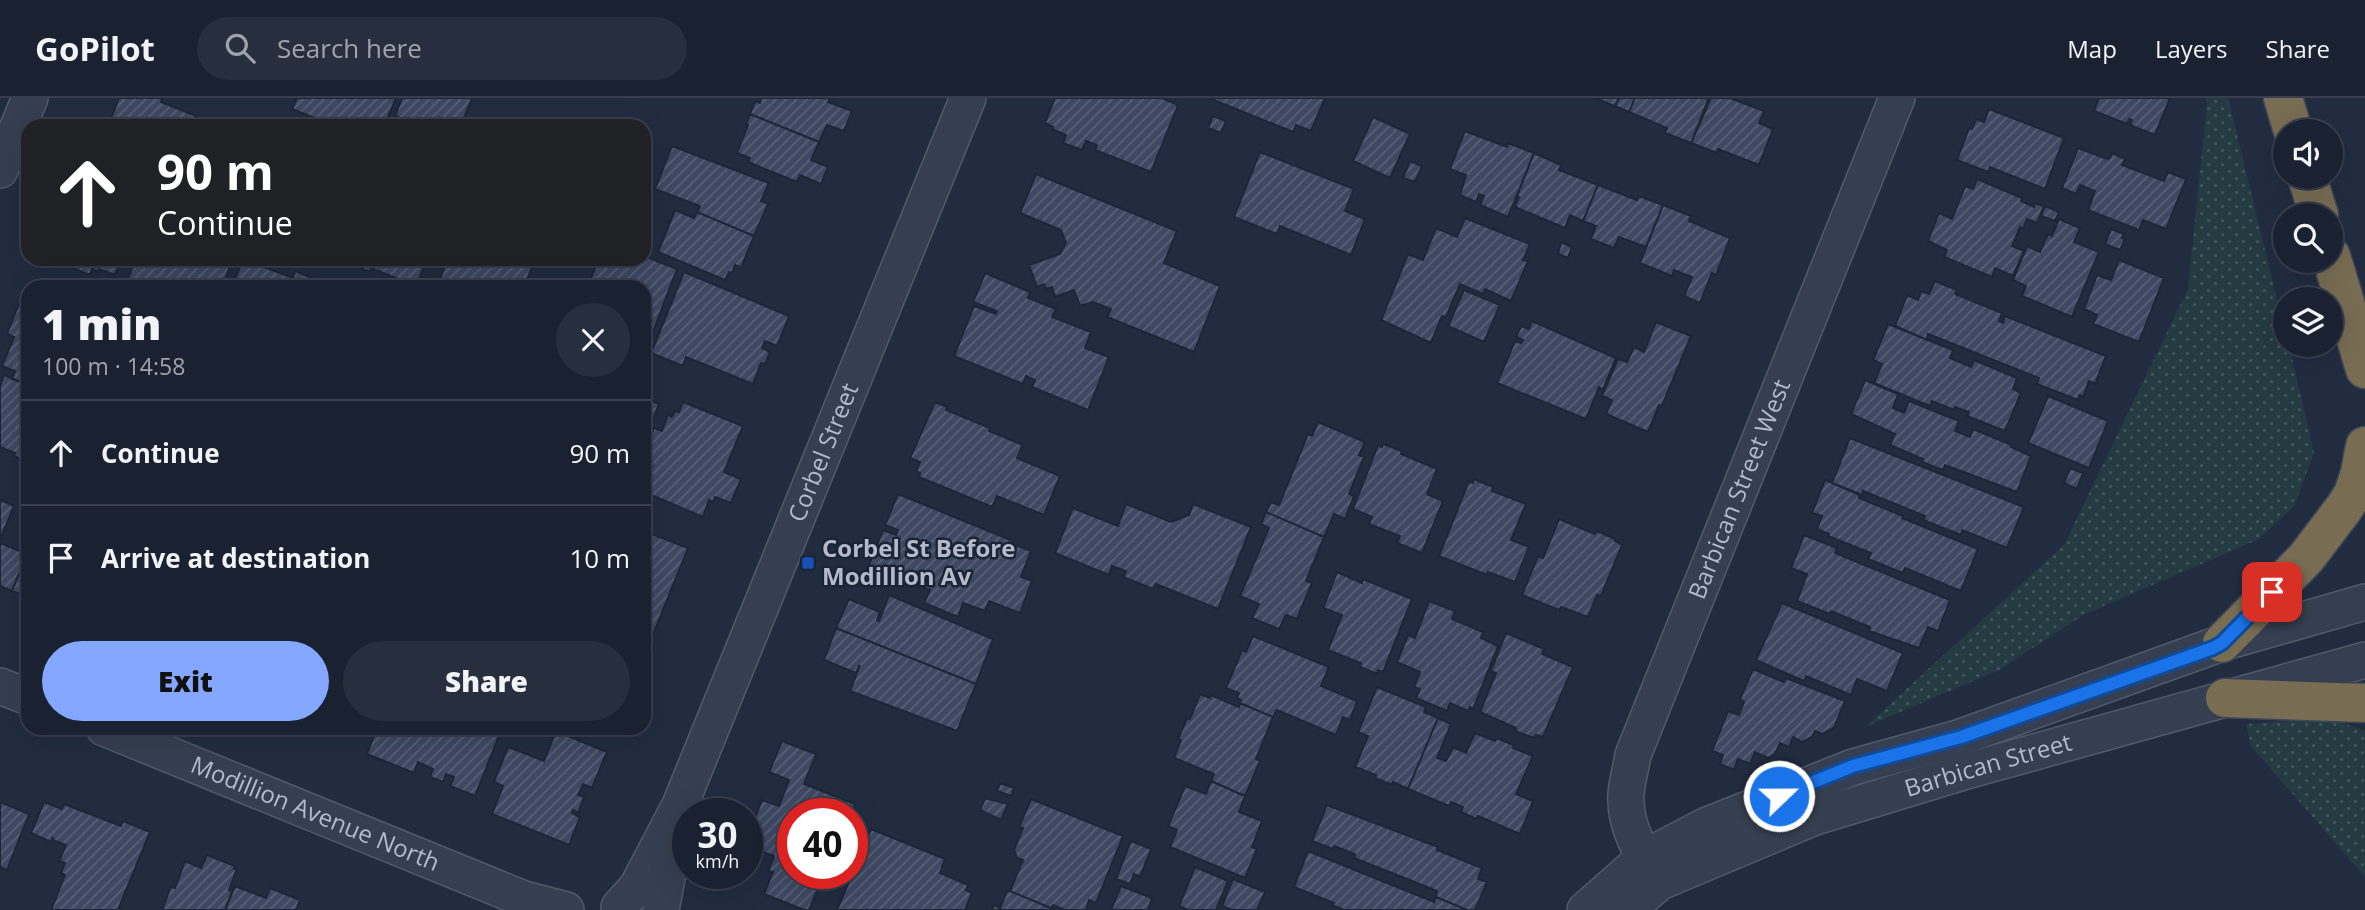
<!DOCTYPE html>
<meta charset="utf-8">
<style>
body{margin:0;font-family:"Open Sans",sans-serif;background:#272e3d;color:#f1f3f6;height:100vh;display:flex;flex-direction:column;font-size:26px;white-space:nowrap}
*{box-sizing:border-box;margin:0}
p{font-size:23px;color:#9fa3ab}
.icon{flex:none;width:38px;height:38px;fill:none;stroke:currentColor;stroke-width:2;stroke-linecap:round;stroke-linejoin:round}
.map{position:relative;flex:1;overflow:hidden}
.details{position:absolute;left:21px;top:182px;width:630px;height:455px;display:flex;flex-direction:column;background:#1a2131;border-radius:21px;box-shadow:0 7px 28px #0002,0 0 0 2px #383e4d}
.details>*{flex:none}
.banner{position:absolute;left:21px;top:21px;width:630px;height:147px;border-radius:21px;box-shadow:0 7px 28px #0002,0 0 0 2px #383e4d;background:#202124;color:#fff;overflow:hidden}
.fabs{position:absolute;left:2273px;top:21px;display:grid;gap:14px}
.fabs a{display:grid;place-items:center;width:70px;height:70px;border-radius:50%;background:#1a2131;box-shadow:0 7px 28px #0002,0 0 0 2px #383e4d;font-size:35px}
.speed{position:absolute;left:672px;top:700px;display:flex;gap:14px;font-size:35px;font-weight:700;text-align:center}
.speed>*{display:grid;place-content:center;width:91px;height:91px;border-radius:50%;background:#1a2131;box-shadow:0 7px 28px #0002,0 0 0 2px #383e4d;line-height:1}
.speed small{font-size:18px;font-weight:400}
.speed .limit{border:10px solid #d22;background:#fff;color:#111}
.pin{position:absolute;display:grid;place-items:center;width:60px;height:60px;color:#fff;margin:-30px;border-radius:14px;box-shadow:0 4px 10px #0006}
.me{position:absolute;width:77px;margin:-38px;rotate:68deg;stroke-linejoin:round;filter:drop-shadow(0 0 5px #0008)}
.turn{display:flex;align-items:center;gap:24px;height:147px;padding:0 21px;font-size:32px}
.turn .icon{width:91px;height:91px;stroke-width:2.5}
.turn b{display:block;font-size:49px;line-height:60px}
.round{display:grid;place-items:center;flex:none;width:74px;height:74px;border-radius:37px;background:#272e3d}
.head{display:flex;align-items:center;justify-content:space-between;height:119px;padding:0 21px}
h1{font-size:42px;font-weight:800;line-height:52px}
.button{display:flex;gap:14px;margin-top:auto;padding:14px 21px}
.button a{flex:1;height:80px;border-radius:42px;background:#84a7ff;color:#111;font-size:28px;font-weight:800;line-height:80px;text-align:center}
.button a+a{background:#272e3d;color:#f1f3f6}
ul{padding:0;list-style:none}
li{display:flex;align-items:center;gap:21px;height:105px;padding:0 21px;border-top:2px solid #383e4d}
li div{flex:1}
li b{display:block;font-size:26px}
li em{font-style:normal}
header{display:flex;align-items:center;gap:42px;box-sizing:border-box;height:98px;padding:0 35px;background:#1a2131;border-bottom:2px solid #383e4d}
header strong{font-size:33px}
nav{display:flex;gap:38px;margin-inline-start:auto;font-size:24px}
.search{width:490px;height:63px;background:#272e3d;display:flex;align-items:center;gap:18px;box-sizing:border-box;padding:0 24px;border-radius:38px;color:#9fa3ab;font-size:26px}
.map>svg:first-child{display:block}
.grass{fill:url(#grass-dots)}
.building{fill:url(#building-hatch);stroke:#1d2638;stroke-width:2}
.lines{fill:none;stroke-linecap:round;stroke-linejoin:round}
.minor-casing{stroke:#515a6b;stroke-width:38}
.highway-casing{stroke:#3e4758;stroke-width:41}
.minor{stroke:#363f51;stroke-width:35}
.highway{stroke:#786d53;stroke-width:38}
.route-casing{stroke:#114b97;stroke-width:18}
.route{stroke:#1a73e8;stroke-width:12}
.transit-dot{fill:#1a4fb4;stroke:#1b2436;stroke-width:2.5}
.labels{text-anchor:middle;stroke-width:5;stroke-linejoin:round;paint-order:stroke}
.street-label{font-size:24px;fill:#b3bacb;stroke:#1b2436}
.poi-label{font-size:24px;font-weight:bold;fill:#b3bacb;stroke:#1b2436;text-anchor:start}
</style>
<header>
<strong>GoPilot</strong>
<div class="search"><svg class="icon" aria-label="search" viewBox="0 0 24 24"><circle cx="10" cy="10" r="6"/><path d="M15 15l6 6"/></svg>Search here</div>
<nav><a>Map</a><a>Layers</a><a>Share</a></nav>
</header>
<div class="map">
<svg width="2365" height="812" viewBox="0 0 2365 812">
<defs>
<pattern id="grass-dots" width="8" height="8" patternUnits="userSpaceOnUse" patternTransform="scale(1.75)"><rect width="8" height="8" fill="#243b42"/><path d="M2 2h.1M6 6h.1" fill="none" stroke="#41555c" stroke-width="1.8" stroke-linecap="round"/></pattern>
<pattern id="building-hatch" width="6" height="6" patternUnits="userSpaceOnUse" patternTransform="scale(1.75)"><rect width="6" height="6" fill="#3e4862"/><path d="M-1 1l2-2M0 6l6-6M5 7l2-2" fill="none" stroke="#586077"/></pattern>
</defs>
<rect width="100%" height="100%" fill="#222c41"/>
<path class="grass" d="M2205 0H2228L2285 234 2286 247H2289L2314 355 2294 408 2259 441 2083 517 1999 572 1865 629 2064 447 2188 191 2207 5Z
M2330 620 2365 633V779L2251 648 2246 626Z"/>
<path class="building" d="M119 0H160L162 1 161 4 221 28H108Z
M297 0H396L384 28H334L292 11Z
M402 0H472L464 20 480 27 395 28 398 19 395 18Z
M761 0H830L828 4 852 13 844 33 827 27 819 44 750 16 755 3 760 5Z
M1055 0H1162L1178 7 1151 74 1095 52 1097 47 1086 43 1082 52 1063 45 1066 37 1052 31 1053 29 1045 25Z
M1209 0H1325L1311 33 1296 27 1293 34Z
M1595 0H1635L1629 14Z
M1619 0H1635L1629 14 1615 8Z
M1635 0H1707L1708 2 1691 45 1665 35 1667 30 1629 14Z
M1711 0H1730L1764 13 1759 25 1773 31 1759 67 1718 51 1717 55 1691 45Z
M2099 0H2170L2155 37 2130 27 2132 22 2129 21 2127 26 2094 13Z
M1989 11 2064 40 2045 91 1990 69 1988 74 1957 62 1969 30 1972 31 1976 21 1984 24Z
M750 16 819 44 811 62 828 69 821 86 800 77 797 84 748 64 750 60 737 55 748 27 746 26Z
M1213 18 1226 23 1221 35 1208 30Z
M1373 19 1410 36 1390 80 1353 63Z
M1465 33 1507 49 1508 45 1534 55 1508 119 1480 107 1484 98 1479 96 1476 104 1460 97 1466 77 1450 71Z
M672 48 769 85 761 103 768 106 754 138 697 114 700 108 655 91Z
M2078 50 2107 61 2110 60 2112 55 2125 61 2122 67 2164 83 2168 74 2186 81 2166 131 2143 122 2139 132 2088 112 2095 93 2080 87 2076 96 2062 90Z
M1260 54 1354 91 1345 113 1365 121 1351 157 1280 128 1277 136 1234 119Z
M1534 55 1561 67 1559 72 1598 87 1583 123 1570 117 1565 130 1515 109 1519 99 1517 98Z
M1410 63 1422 68 1415 84 1403 80Z
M1036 76 1177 133 1164 165 1220 188 1194 254 1107 219 1111 211 1093 204 1080 208 1074 192 1055 199 1052 189 1046 191 1044 186 1037 189 1029 167 1060 156 1066 145 1061 132 1020 115Z
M1977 81 2022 100 2021 103 2034 109 2035 105 2044 108 2037 125 2027 121 2023 131 2020 129 2012 148 2024 153 2013 178 1995 170 1992 179 1944 159 1947 152 1928 143 1939 115 1952 121 1965 88 1973 91Z
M1598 87 1637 102 1639 98 1663 107 1646 149 1619 139 1614 150 1591 141 1596 128 1583 123Z
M1663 107 1691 118 1689 123 1730 140 1716 177 1712 175 1700 205 1684 198 1692 179 1674 172 1672 178 1640 165Z
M2045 108 2059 114 2055 123 2041 118Z
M675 112 694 120 697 114 754 138 741 170 735 167 732 175 729 174 725 182 658 154Z
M1465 120 1530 146 1523 162 1528 163 1511 203 1485 191 1483 196 1460 186 1446 219 1442 218 1431 245 1381 222 1408 156 1423 162 1436 130 1457 139Z
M2059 121 2080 130 2074 144 2099 154 2072 219 2022 198 2026 188 2013 182 2027 148 2040 154 2048 136 2052 138Z
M2111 131 2124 136 2122 140 2125 141 2120 152 2105 146Z
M1561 144 1572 149 1568 160 1558 156Z
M644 158 677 171 651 239 648 238 644 247V189H587L599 161H644Z
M50 161H121L115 177 99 171 98 174 92 171 90 177Z
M136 161H233L222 189H136L126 185Z
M243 161 293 180 295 173 327 186 326 189H232Z
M342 161H427L416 188 371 170 370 174 342 163Z
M442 161H519L518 164 532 169 524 189H447L438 185 444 171 439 169Z
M2119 162 2164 180 2139 244 2093 226 2097 217 2084 211 2097 177 2111 182Z
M684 174 789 218 777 248 765 243 762 250 770 254 765 266 761 265 753 286 686 259 683 268 651 255Z
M985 175 1030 194 1028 200 1056 211 1052 219 1091 234 1085 250 1109 259 1088 312 1032 289 1035 282 1026 278 1023 286 954 258 974 208 996 216 997 213 973 204Z
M1935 183 1957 192 1955 196 2002 215 1999 223 2003 225 2005 218 2106 258 2095 286 2089 283 2083 299 2080 297 2078 302 2037 286 2039 280 1928 236 1927 242 1895 228 1907 197 1918 202 1921 193 1929 196Z
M1464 192 1500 207 1484 244 1448 228Z
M23 195 28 197V287L12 281 15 273 2 268 14 239 7 236Z
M1532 223 1616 260 1603 292 1599 289 1586 321 1497 285 1515 243 1521 245 1523 242 1516 239 1521 228 1529 231Z
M1656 224 1691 238 1662 308 1659 307 1648 334 1606 316 1612 302 1602 298 1618 261 1627 264 1634 249 1644 254Z
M1888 226 1953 252 1950 260 1971 269 1974 262 2017 280 2013 291 2021 295 2005 333 1967 318 1969 314 1955 309 1954 312 1932 303 1930 308 1874 285 1882 266 1873 262Z
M4 277 28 287V361L25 363 14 358 15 355 0 349V288Z
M1865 282 1898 296 1893 310 1904 315 1909 303 1959 323 1955 333 1970 339 1973 331 2012 347 2011 349 2031 358 2017 394 1945 367 1943 372 1922 364 1923 361 1890 347 1895 336 1851 316Z
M2048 298 2108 323 2089 370 2028 345Z
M644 299 659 306 644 344Z
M683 304 743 328 724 374 741 381 731 405 715 399 713 404 709 402 703 419 644 394V389L653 368 644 364V355L654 330 662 333 668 317 672 319 675 313 679 314Z
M935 304 947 309 946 312 990 330 989 333 1023 347 1017 360 1060 378 1044 417 997 398 992 409 919 379 920 375 916 373 920 364 910 360Z
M1318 324 1365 344 1359 357 1364 359 1349 396 1354 398 1345 421 1334 416 1324 439 1266 414 1271 404 1279 407 1308 336 1312 338Z
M1850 340 2024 409 2007 450 1962 432 1961 437 1923 422 1925 418 1863 393 1862 398 1832 385Z
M1383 346 1402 353 1401 356 1437 371 1427 396 1443 403 1422 455 1397 445 1400 438 1369 426 1372 419 1353 411 1378 347 1382 349Z
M2070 370 2083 375 2077 391 2064 385Z
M1474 381 1493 389 1492 393 1526 406 1511 442 1529 449 1515 484 1488 474 1487 477 1439 458 1469 383 1473 385Z
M1825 382 1860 396 1859 400 1903 418 1902 420 1978 451 1961 493 1905 470 1903 475 1868 461 1871 455 1828 438 1829 436 1817 431 1822 418 1812 415Z
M898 396 1013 443V446L1031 453 1021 479 1032 483 1020 515 989 503 985 513 963 505 958 519 924 505 930 492 869 467 883 432 896 437 898 432 885 427Z
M0 402 14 408 0 442Z
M1126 406 1171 424 1189 417 1193 406 1251 429 1218 511 1156 486 1153 491 1123 479 1126 473 1112 468 1109 477 1055 455 1073 410 1118 428Z
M1266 414 1324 439 1306 483 1312 485 1297 521 1286 517 1279 531 1252 520 1259 506 1240 498 1269 430 1261 426Z
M1559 421 1595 436 1597 433 1615 441V443L1622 447 1601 498 1597 497 1588 519 1561 509 1559 512 1522 497 1538 458 1543 460Z
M644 433 688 450 652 539 644 536Z
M1804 437 1837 450 1835 455 1950 502 1938 533 1928 529 1919 550 1869 533 1870 529 1831 513 1830 516 1797 503 1807 476 1791 470Z
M0 445 27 456 12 493 0 488Z
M28 453V499L12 493Z
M1337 474 1362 485 1363 481 1412 501 1383 574 1378 572 1377 576 1360 569 1361 565 1328 552 1342 517 1323 510Z
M889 497 993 541 976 586 836 530 849 501 880 514 877 522 879 523Z
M1429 503 1455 513 1452 521 1483 534 1481 540 1498 548 1473 611 1470 609 1468 613 1450 605 1447 613 1416 600 1420 591 1414 589 1420 574 1397 564 1408 537 1415 540Z
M1782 505 1903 555 1887 593 1857 581 1851 597 1806 578 1804 583 1756 562Z
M836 530 976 586 957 633 850 593 860 567 856 575 824 562Z
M1506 535 1544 551 1542 556 1573 569 1543 639 1536 637 1534 640 1515 633 1516 630 1480 614 1496 575 1491 573Z
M1253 538 1329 569 1321 588 1357 603 1350 622 1343 619 1336 637 1277 612 1273 619 1240 605 1241 602 1237 600 1239 595 1226 590 1242 552 1246 554Z
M644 544 654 548 644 573Z
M1753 571 1784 584 1786 580 1845 603 1834 630 1822 636 1815 633 1812 639 1802 644 1793 639 1789 649 1780 645 1775 656 1768 660 1755 654 1750 666 1738 661 1734 672 1720 666 1723 657 1712 653 1728 613 1739 617 1744 604 1740 601Z
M1377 589 1426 609 1424 614 1438 620 1408 691 1393 684 1392 687 1375 680 1376 677 1355 669 1368 638 1358 634Z
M1200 596 1210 600 1211 597 1239 609 1240 605 1273 619 1256 661 1260 663 1245 698 1211 683 1214 676 1174 660 1181 642 1178 641 1187 620 1190 621Z
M1438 620 1451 626 1437 660 1446 663 1453 649 1466 655 1475 635 1495 643 1496 640 1514 647 1513 650 1533 658 1516 696 1533 703 1520 736 1478 718 1476 721 1461 714 1463 709 1451 704 1449 708 1408 691Z
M377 630H502L475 698 450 688 454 679 446 676 443 684 430 679 433 671 418 664 414 675 367 656Z
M556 633 607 654 592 690 583 686 578 697 584 699 578 715 573 712 572 715 580 719 569 747 492 716 503 688 494 684 508 649 544 663Z
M782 643 816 656 804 686 855 706 851 716H793V775H833L830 784 822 781 809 812H804L764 796 773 774 768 773 774 758 747 748V740L762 702 779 708 789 682 769 674Z
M1211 683 1245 698 1239 714 1262 723 1252 749 1257 751 1245 780 1170 749 1177 732 1168 728 1185 688 1206 696Z
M1000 685 1014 690 1011 698 997 693Z
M985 700 1008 706 1001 722 980 712Z
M1031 701 1123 738 1096 805 1089 802 1086 812H1065L1053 807 1051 810 1010 793 1023 762 1017 760 1014 752 1023 730 1019 729Z
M0 704 29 716 7 772 0 769Z
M44 704 62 711 64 706 121 728 123 723 150 734 118 812H51L65 777 61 775 65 765 59 763 66 747 53 742V739L51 744 31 735Z
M1327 707 1438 749 1437 752 1482 770 1478 781 1487 784 1475 812H1467L1436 799 1437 793 1354 760 1355 756 1334 748 1333 751 1312 743Z
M871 731 945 761 940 775 968 787 966 792 972 795 965 812H837Z
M1131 743 1151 751 1140 779 1134 776 1130 786 1116 781Z
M1308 753 1434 804 1436 799 1467 812H1344L1332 807 1334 805 1294 789Z
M207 757 235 768 234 771H237L229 792 232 793 225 812H162L171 788 175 790 185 763 201 770Z
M1195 769 1228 783 1216 812H1188L1179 808Z
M1233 781 1265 794 1257 812H1232L1222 808Z
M235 788 266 800 270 790 300 802 296 812H225Z
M1121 788 1152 800 1148 812H1111Z
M1007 793H1010L1055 812H992L994 807 1000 810Z"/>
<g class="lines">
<defs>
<g id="minor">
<path d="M0 72 30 0"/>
<path d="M0 588 28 599"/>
<path id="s1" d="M104 630 524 801 566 812"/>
<path id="s2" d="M1660 784C1642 758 1624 728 1626 696 1627 683 1631 670 1633 657L1897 0"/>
<path id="s3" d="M619 809 637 789 680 707 968 0"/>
<path d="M661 812 674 742"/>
<path d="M1585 812 1644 760 1705 728 1853 669 1961 639 2222 545 2365 504"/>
<path id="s4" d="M1627 812 1660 784 1815 719 1963 674 2365 562"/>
</g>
<path id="highway" d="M2283 0 2293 33
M2307 79 2319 117
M2331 158 2365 271
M2222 545 2306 460 2344 410 2353 396 2360 375 2365 348
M2225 600 2365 605"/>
</defs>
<use href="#minor" class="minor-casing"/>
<use href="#highway" class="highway-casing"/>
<use href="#minor" class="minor"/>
<use href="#highway" class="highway"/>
</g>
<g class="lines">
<defs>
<path id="route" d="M1779 698 1853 668 1961 639 2213 550 2222 545 2272 494"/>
</defs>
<use href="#route" class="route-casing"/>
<use href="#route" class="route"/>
</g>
<rect class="transit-dot" x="801" y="458" width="14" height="14" rx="3.5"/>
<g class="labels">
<g class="street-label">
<text dy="8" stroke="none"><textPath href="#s3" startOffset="500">Corbel Street</textPath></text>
<text dy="8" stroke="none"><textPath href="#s2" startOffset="422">Barbican Street West</textPath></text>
<text dy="8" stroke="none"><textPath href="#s4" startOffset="392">Barbican Street</textPath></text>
<text dy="8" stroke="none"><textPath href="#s1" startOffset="228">Modillion Avenue North</textPath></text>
</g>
<g class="poi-label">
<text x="822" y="459">Corbel St Before<tspan x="822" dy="28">Modillion Av</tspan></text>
</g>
</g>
</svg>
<div class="fabs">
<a><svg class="icon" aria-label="sound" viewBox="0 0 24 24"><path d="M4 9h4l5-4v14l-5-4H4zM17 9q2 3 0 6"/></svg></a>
<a><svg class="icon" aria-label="search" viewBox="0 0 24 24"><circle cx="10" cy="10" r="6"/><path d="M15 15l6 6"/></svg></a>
<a><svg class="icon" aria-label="layers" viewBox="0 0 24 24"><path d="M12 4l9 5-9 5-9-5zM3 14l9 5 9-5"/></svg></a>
</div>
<div class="speed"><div>30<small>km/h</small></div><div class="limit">40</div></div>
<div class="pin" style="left:2272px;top:494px;background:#d93025"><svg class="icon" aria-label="arrive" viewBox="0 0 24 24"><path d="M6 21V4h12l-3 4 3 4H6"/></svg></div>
<svg class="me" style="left:1779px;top:698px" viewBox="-20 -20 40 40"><circle r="17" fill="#1a73e8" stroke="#fff" stroke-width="3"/><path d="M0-11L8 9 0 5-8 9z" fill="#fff"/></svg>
<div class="banner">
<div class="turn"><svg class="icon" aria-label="ahead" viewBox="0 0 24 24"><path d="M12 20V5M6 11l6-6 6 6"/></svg><div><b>90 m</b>Continue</div></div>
</div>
<section class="details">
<div class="head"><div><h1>1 min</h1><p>100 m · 14:58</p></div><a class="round"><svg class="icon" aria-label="close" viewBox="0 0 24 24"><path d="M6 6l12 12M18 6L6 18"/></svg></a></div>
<ul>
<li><svg class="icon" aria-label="ahead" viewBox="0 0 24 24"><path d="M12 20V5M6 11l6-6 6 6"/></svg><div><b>Continue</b></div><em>90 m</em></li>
<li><svg class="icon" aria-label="arrive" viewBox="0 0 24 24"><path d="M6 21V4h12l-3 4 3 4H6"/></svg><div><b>Arrive at destination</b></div><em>10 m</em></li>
</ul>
<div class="button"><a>Exit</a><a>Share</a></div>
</section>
</div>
